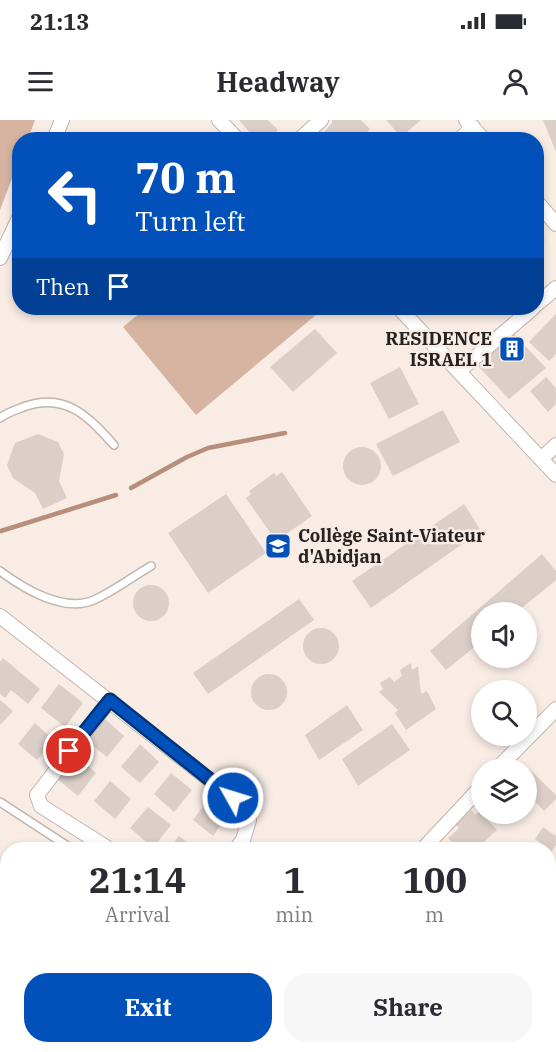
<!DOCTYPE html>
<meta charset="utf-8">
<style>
body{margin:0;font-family:"IBM Plex Serif",serif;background:#f7f7f7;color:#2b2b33;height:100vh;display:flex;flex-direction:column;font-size:22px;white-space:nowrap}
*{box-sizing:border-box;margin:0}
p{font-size:20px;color:#7c7c81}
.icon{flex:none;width:33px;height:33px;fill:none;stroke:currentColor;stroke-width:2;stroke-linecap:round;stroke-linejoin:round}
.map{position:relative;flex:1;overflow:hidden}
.panel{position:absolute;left:0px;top:722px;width:556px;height:212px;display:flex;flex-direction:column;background:#fff;border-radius:24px 24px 0 0;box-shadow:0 3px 9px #0003}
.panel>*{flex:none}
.hud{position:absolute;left:12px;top:12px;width:532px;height:183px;border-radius:24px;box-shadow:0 3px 9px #0003;background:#0250ba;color:#fff;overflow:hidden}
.controls{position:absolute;left:471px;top:482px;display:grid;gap:12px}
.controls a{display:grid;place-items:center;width:66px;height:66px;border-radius:50%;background:#fff;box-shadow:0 3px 9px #0003;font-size:30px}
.pin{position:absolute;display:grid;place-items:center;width:51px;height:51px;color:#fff;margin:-26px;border:3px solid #fff;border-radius:50%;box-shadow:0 2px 6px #0007}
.me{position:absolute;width:66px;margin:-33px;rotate:309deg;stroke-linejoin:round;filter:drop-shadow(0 0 4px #0008)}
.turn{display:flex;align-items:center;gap:21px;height:126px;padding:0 24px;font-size:27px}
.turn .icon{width:78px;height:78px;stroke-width:2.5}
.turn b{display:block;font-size:42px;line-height:51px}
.then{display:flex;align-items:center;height:57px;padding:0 24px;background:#0003;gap:12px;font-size:22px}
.eta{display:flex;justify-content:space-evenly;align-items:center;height:102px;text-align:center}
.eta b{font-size:36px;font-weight:700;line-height:42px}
.button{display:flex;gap:12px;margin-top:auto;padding:12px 24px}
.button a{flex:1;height:69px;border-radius:24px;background:#0250ba;color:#fff;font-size:24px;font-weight:700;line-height:69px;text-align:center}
.button a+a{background:#f7f7f7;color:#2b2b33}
.status{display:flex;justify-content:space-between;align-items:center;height:42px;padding:0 30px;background:#fff;direction:ltr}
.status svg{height:16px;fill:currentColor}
header{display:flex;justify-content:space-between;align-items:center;height:78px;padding:0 24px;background:#fff;font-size:27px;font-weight:700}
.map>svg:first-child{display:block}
.green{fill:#d6b4a1}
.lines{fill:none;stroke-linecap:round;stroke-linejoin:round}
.stream{stroke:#b78e79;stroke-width:4.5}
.building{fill:#dbcfc8}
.lane-casing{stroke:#c0b4ae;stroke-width:10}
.street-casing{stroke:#c0b4ae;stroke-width:16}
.lane{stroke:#fff;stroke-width:7}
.street{stroke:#fff;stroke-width:14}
.route-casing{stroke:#013479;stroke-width:15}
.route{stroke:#0250ba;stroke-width:10}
.labels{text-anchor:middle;stroke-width:5;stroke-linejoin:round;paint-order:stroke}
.poi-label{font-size:18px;font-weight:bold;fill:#272220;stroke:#f8ece5;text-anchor:end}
</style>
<div class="status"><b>21:13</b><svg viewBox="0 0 49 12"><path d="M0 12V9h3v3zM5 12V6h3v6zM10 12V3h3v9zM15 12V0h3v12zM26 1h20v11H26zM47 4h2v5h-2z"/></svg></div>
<header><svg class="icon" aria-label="menu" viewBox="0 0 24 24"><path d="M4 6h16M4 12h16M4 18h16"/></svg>Headway<svg class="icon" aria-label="person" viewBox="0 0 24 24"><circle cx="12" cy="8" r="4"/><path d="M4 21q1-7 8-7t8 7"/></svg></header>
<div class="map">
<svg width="556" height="932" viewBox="0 0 556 932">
<rect width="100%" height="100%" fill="#f8ece5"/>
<path class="green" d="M0 0H35L28 19 20 20 19 40 0 90Z
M146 188H312L317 194 196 295 123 207Z"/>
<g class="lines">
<path class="stream" d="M131 368 187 337 208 328 285 313
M1 411 116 375"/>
</g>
<path class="building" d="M239 0H268L278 10 268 20H256Z
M332 0H361L370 9 360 20H329L323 13 332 3Z
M386 0H421L401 17Z
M543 0H556V32Z
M537 112 545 120 537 128Z
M556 194V234L549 241 529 222Z
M315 209 337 233 293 272 270 247Z
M512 212 546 248 509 279 478 246Z
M400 247 419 284 389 299 370 263Z
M546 257 556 268V284L548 292 530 271Z
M443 290 460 322 393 356 376 324Z
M38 314 58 322 64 334 59 361 67 378 43 389 35 373 13 358 7 345 15 323Z
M343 346a19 19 0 1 1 38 0a19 19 0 1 1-38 0Z
M282 352 312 396 276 421 246 378 251 374 249 371 274 353 276 356Z
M226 374 266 433 208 473 168 413Z
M464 384 481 411 371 488 352 461Z
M542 434 556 451V460L517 492H482V521L446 550 430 531Z
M133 483a18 18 0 1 1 36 0a18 18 0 1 1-36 0Z
M299 479 314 500 208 574 193 553Z
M303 526a18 18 0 1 1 36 0a18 18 0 1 1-36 0Z
M3 538 40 569 28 584 11 570 5 578 0 574V542Z
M411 543 412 550 418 546 421 574 427 571 436 589 406 610 395 593 398 590 379 572 383 569 380 563 390 557 394 562 402 556 400 550Z
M251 572a18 18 0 1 1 36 0a18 18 0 1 1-36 0Z
M59 564 83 583 65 607 41 588Z
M0 580 13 591 1 604 0 603Z
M347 585 363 610 319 640 305 615Z
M105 599 124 616 107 637 87 621Z
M35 603 54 620 37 640 18 624Z
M392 604 410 630 358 666 342 639Z
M140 624 159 642 140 663 121 647Z
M75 634 96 653 78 676 56 658Z
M529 649 556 675V679L544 691 526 672V652Z
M171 653 192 670 174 692 154 674Z
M110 661 131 679 115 699 94 681Z
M209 678 228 695 213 716 193 700Z
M148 687 171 705 153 728 130 708Z
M471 690 475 695 480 691 497 710 476 729H458L448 718 459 708 455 704Z
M543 707 556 716V725L552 731 535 719Z
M179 716 196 729H169Z
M8 779V828L0 825V795Z
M554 854 556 855V872L549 868Z
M549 915 556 921 548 932H519L524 926H549Z
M38 926H99L108 932H34Z
M366 926H384L381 932Z
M396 926H414L418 928 415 932H391Z"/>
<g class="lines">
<defs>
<path id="lane" d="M0 298C8 292 16 290 26 286 66 273 88 296 114 325
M0 451C24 469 64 493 94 480 114 471 132 457 151 446
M0 682 72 729"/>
<path id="street" d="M219 0 238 20
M466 0 484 20
M54 20 62 0
M299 20 321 0
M459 20 473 7
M537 82 556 104
M0 138 20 96
M537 184 556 168
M399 188 556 355
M459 251 533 188
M541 339 556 325
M0 496 233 678 249 700 243 720 236 729
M498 648 556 589
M109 729 41 686 37 675 110 580
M423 729 482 666
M549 763 556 756
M549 894 556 898
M281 932 284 926"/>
</defs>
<use href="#lane" class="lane-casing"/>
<use href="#street" class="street-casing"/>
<use href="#lane" class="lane"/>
<use href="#street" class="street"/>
</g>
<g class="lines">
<defs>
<path id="route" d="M69 631 110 580 233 678"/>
</defs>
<use href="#route" class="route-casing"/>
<use href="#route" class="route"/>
</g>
<defs>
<symbol id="building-square" viewBox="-11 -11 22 22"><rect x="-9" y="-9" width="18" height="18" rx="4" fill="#0250ba" stroke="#f8ece5"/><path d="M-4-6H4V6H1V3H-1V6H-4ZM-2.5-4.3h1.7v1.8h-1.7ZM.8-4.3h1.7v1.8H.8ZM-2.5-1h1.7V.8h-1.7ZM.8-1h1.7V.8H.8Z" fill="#fff"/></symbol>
<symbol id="school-square" viewBox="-11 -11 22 22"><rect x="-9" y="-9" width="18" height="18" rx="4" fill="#0250ba" stroke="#f8ece5"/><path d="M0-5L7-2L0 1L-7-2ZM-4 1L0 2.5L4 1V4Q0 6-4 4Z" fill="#fff"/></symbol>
</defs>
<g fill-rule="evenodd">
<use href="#building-square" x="497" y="214" width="30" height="30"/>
<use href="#school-square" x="263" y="411" width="30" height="30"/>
</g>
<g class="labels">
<g class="poi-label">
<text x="492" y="225">RESIDENCE<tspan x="492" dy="21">ISRAEL 1</tspan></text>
<text x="298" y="422" text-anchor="start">Collège Saint-Viateur<tspan x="298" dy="21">d'Abidjan</tspan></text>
</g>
</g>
</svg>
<div class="controls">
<a><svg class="icon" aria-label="sound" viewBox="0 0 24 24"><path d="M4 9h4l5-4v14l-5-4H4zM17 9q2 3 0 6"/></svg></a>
<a><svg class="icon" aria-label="search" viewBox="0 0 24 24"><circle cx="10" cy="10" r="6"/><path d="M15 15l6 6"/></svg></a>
<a><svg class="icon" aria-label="layers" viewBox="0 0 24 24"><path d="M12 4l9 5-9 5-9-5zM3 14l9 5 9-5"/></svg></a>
</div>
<div class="pin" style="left:69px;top:631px;background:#d93025"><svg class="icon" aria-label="arrive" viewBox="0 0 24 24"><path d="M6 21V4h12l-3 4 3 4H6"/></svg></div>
<svg class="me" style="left:233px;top:678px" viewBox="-20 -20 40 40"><circle r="17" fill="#0250ba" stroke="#fff" stroke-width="3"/><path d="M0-11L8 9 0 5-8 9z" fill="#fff"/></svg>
<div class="hud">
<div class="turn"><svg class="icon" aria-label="left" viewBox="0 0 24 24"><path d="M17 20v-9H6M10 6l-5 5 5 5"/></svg><div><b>70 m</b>Turn left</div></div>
<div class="then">Then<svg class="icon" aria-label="arrive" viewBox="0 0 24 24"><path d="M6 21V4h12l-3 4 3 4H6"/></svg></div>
</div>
<section class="panel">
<div class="eta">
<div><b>21:14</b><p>Arrival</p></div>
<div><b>1</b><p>min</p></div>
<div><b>100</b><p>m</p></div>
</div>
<div class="button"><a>Exit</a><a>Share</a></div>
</section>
</div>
